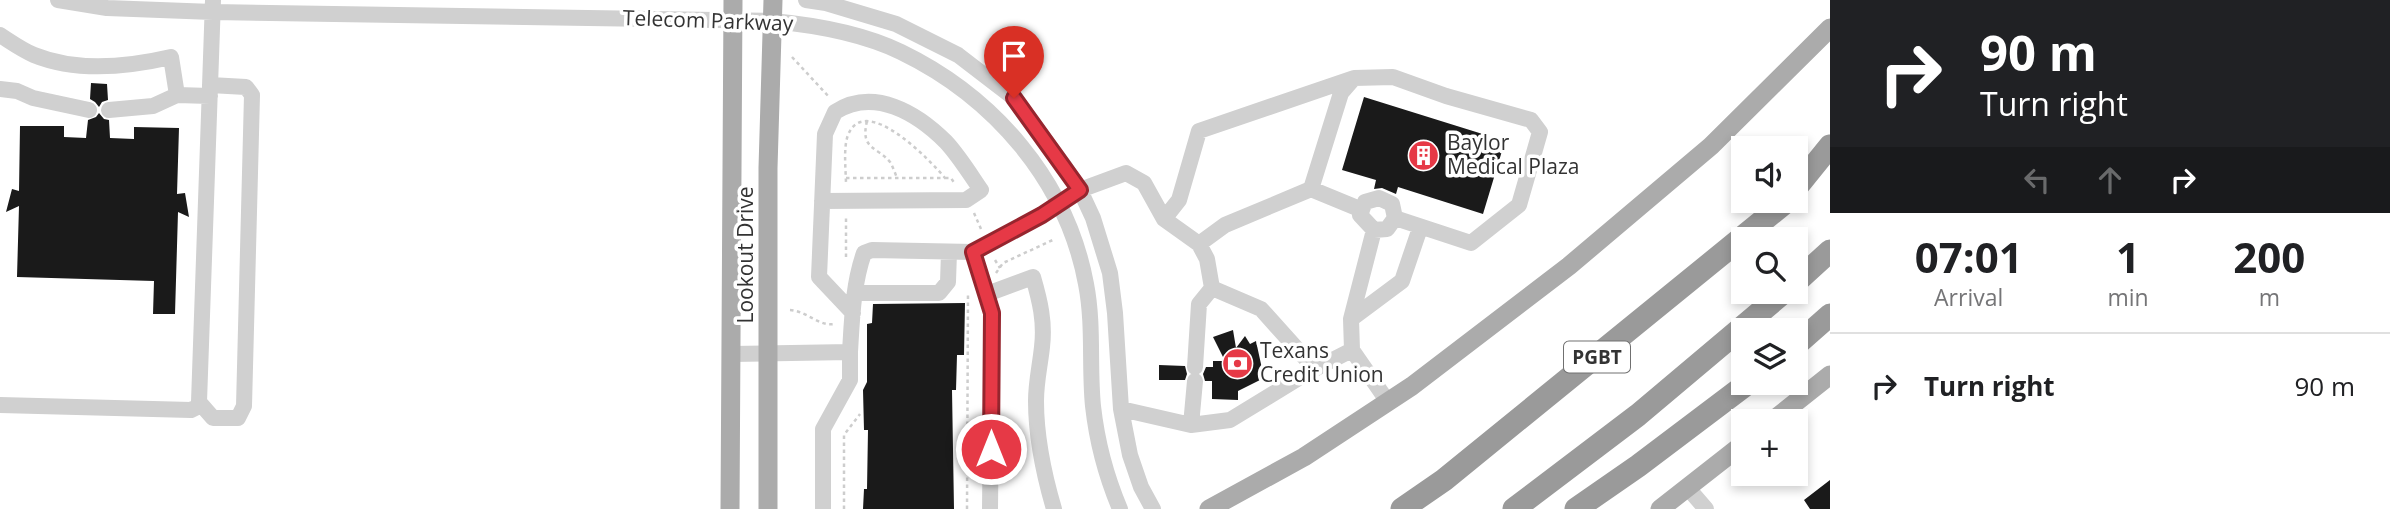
<!DOCTYPE html>
<style>
body{margin:0;font-family:"Open Sans",sans-serif;background:#f6f6f6;color:#202124;height:100vh;display:flex;flex-direction:column;font-size:26px;white-space:nowrap}
*{box-sizing:border-box;margin:0}
p{font-size:23px;color:#757577}
.icon{flex:none;width:38px;height:38px;fill:none;stroke:currentColor;stroke-width:2;stroke-linecap:round;stroke-linejoin:round}
.map{position:relative;flex:1;overflow:hidden}
.sheet{display:flex;flex-direction:column;background:#fff;width:560px}
.sheet>*{flex:none}
.hud{background:#202124;color:#fff;overflow:hidden}
.buttons{position:absolute;left:1731px;top:136px;display:grid;gap:14px}
.buttons a{display:grid;place-items:center;width:77px;height:77px;border-radius:0px;background:#fff;box-shadow:0 4px 10px #0003;font-size:35px}
.pin{position:absolute;display:grid;place-items:center;width:60px;height:60px;color:#fff;margin:-72px -30px;border-radius:50% 50% 50% 0;rotate:-45deg;box-shadow:0 0 7px #0007}
.pin .icon{rotate:45deg}
.me{position:absolute;width:77px;margin:-38px;rotate:0deg;stroke-linejoin:round;filter:drop-shadow(0 0 5px #0008)}
.turn{display:flex;align-items:center;gap:24px;height:147px;padding:0 35px;font-size:32px}
.turn .icon{width:91px;height:91px;stroke-width:2.5}
.turn b{display:block;font-size:49px;line-height:60px}
.lanes{display:flex;align-items:center;height:66px;padding:0 35px;background:#0003;justify-content:center;gap:35px;direction:ltr}
.lanes .off{opacity:.35}
.eta{display:flex;justify-content:space-evenly;align-items:center;height:119px;text-align:center}
.eta b{font-size:42px;font-weight:700;line-height:49px}
ul{padding:0;list-style:none}
li{display:flex;align-items:center;gap:21px;height:105px;padding:0 35px;border-top:2px solid #e0e0e0}
li div{flex:1}
li b{display:block;font-size:26px}
li em{font-style:normal}
main{display:flex;flex:1;min-height:0}
.map>svg:first-child{display:block}
.building{fill:#1a1a1a}
.lines{fill:none;stroke-linecap:round;stroke-linejoin:round}
.path{stroke:#cdcdcd;stroke-width:2.5;stroke-dasharray:3.5 3.5;stroke-linecap:butt}
.minor{stroke:#d0d0d0;stroke-width:16}
.major{stroke:#ababab;stroke-width:19}
.highway{stroke:#9a9a9a;stroke-width:23}
.route-casing{stroke:#96252e;stroke-width:18}
.route{stroke:#e63946;stroke-width:12}
.labels{text-anchor:middle;stroke-width:7;stroke-linejoin:round;paint-order:stroke}
.shield{fill:#fff;stroke:#707070;stroke-width:2}
.shield-label{font-size:19px;font-weight:bold;fill:#333}
.street-label{font-size:21px;fill:#333;stroke:#fff}
.poi-label{font-size:21px;fill:#333;stroke:#fff;text-anchor:start}
</style>
<main>
<div class="map">
<svg width="1830" height="509" viewBox="0 0 1830 509">
<rect width="100%" height="100%" fill="#fff"/>
<path class="building" d="M91 83 107 84 108 100 102 102 99 107 95 102 90 99Z
M1364 97 1505 141 1483 214 1398 187 1396 194 1382 188 1374 189 1376 180 1342 170Z
M99 113 104 119 109 120 110 138 134 139V127L179 128 177 194 185 193 189 217 178 212 175 314H153L154 281 17 277 19 206 6 212 12 189 19 191 20 126H64V137L86 138 88 120 96 117Z
M965 303 964 355H957L956 390H952L954 509H863L864 489H867L868 430H864L863 390 867 382V324L872 323 873 304Z
M1233 330 1236 348 1245 336 1250 344 1256 341 1264 378 1238 391V400L1212 399V381H1205L1203 374 1206 367H1213V361H1225L1213 337Z
M1159 365 1185 366 1187 374 1185 380H1159Z
M1830 480V509H1810L1804 500Z"/>
<g class="lines">
<path class="path" d="M792 57 830 98
M867 121C860 150 877 146 890 162 893 167 895 173 897 178
M846 178H945C931 161 865 92 848 135 843 148 846 171 846 185
M945 178H951L955 184
M974 213 981 229
M846 257V215
M995 260 1000 268
M996 273 1003 263 1055 239
M790 310C807 311 819 327 835 324
M844 509V435L860 414
M967 509 968 292"/>
<path class="minor" d="M58 0 107 8 213 12 772 21C815 25 862 33 901 52 994 97 1067 181 1086 284 1094 325 1089 366 1093 406 1097 442 1106 476 1120 509
M806 0 826 3 896 24 958 55 1014 98 1065 167 1080 190 1093 218 1110 273 1115 313 1121 409 1130 455 1141 487 1153 509
M0 35C11 42 22 50 34 55 76 72 128 67 171 57L177 95 210 96
M0 89 17 91 33 98 89 110
M109 110 153 106 177 95
M822 201 966 200 981 190C970 174 959 156 946 142 917 113 874 87 835 112L825 134 819 277 853 313
M1362 210 1311 189 1341 93 1354 78 1393 77 1446 96 1531 120 1540 132 1519 205 1471 243 1395 218
M1164 219 1179 200 1199 131 1354 78
M1199 244 1225 225 1311 189
M973 252 992 313 990 509
M856 293H939L948 282 949 252
M987 294 1033 277C1040 301 1045 322 1042 347 1040 366 1036 382 1036 401 1036 436 1044 475 1054 509
M1351 319 1402 281 1420 228
M1352 350 1388 402
M732 354 850 352C852 319 853 284 864 253L872 250 973 252 1042 215 1080 190 1126 173 1144 183 1164 219 1199 244 1207 259 1212 288 1261 309 1315 369
M1195 367 1199 304 1212 288
M199 402 213 418H238L244 406 252 95 246 87 210 85
M0 405 191 410 197 407 199 402 213 0
M1121 409 1191 425 1230 420 1307 373 1352 350 1351 319 1374 230 1387 229 1395 218 1392 204 1379 198 1365 202 1360 215 1374 230
M1191 425 1195 381
M1687 487 1706 509
M823 509V429L850 380V352"/>
<path class="major" d="M1771 422 1830 375
M730 509 733 0
M768 509V168L773 0
M1209 509 1304 457 1412 386 1569 266 1711 146 1830 28
M1660 509 1743 444"/>
<path class="highway" d="M1796 188 1830 146
M1796 282 1830 251
M1796 345 1830 315
M1402 509 1444 480 1787 201
M1514 509 1638 415 1784 292
M1576 509 1638 466 1748 383"/>
</g>
<g class="lines">
<defs>
<path id="route" d="M991 449 992 313 973 252 1042 215 1080 190 1014 98"/>
</defs>
<use href="#route" class="route-casing"/>
<use href="#route" class="route"/>
</g>
<defs>
<symbol id="building-disc" viewBox="-11 -11 22 22"><circle r="9.5" fill="#e63946" stroke="#fff"/><path d="M-4-6H4V6H1V3H-1V6H-4ZM-2.5-4.3h1.7v1.8h-1.7ZM.8-4.3h1.7v1.8H.8ZM-2.5-1h1.7V.8h-1.7ZM.8-1h1.7V.8H.8Z" fill="#fff"/></symbol>
<symbol id="bank-disc" viewBox="-11 -11 22 22"><circle r="9.5" fill="#e63946" stroke="#fff"/><path d="M-6-4H6V4H-6ZM0-2.3a2.3 2.3 0 1 0 0 4.6a2.3 2.3 0 1 0 0-4.6Z" fill="#fff"/></symbol>
</defs>
<g fill-rule="evenodd">
<use href="#building-disc" x="1406" y="138" width="35" height="35"/>
<use href="#bank-disc" x="1220" y="346" width="35" height="35"/>
</g>
<g class="labels">
<rect class="shield" x="1564" y="341.5" width="66" height="31" rx="5"/>
<g class="shield-label">
<text x="1597" y="364">PGBT</text>
</g>
<g class="street-label">
<text transform="translate(708 21) rotate(2)" y="7">Telecom Parkway</text>
<text transform="translate(746 255) rotate(-90)" y="7">Lookout Drive</text>
</g>
<g class="poi-label">
<text x="1447" y="150">Baylor<tspan x="1447" dy="24">Medical Plaza</tspan></text>
<text x="1260" y="358">Texans<tspan x="1260" dy="24">Credit Union</tspan></text>
</g>
</g>
</svg>
<div class="buttons">
<a><svg class="icon" aria-label="sound" viewBox="0 0 24 24"><path d="M4 9h4l5-4v14l-5-4H4zM17 9q2 3 0 6"/></svg></a>
<a><svg class="icon" aria-label="search" viewBox="0 0 24 24"><circle cx="10" cy="10" r="6"/><path d="M15 15l6 6"/></svg></a>
<a><svg class="icon" aria-label="layers" viewBox="0 0 24 24"><path d="M12 4l9 5-9 5-9-5zM3 14l9 5 9-5"/></svg></a>
<a>+</a>
</div>
<div class="pin" style="left:1014px;top:98px;background:#d93025"><svg class="icon" aria-label="arrive" viewBox="0 0 24 24"><path d="M6 21V4h12l-3 4 3 4H6"/></svg></div>
<svg class="me" style="left:991px;top:449px" viewBox="-20 -20 40 40"><circle r="17" fill="#e63946" stroke="#fff" stroke-width="3"/><path d="M0-11L8 9 0 5-8 9z" fill="#fff"/></svg>
</div>
<section class="sheet">
<div class="hud">
<div class="turn"><svg class="icon" aria-label="right" viewBox="0 0 24 24"><path d="M7 20v-9h11M14 6l5 5-5 5"/></svg><div><b>90 m</b>Turn right</div></div>
<div class="lanes"><svg class="icon off" aria-label="left" viewBox="0 0 24 24"><path d="M17 20v-9H6M10 6l-5 5 5 5"/></svg><svg class="icon off" aria-label="ahead" viewBox="0 0 24 24"><path d="M12 20V5M6 11l6-6 6 6"/></svg><svg class="icon" aria-label="right" viewBox="0 0 24 24"><path d="M7 20v-9h11M14 6l5 5-5 5"/></svg></div>
</div>
<div class="eta">
<div><b>07:01</b><p>Arrival</p></div>
<div><b>1</b><p>min</p></div>
<div><b>200</b><p>m</p></div>
</div>
<ul>
<li><svg class="icon" aria-label="right" viewBox="0 0 24 24"><path d="M7 20v-9h11M14 6l5 5-5 5"/></svg><div><b>Turn right</b></div><em>90 m</em></li>
</ul>
</section>
</main>
